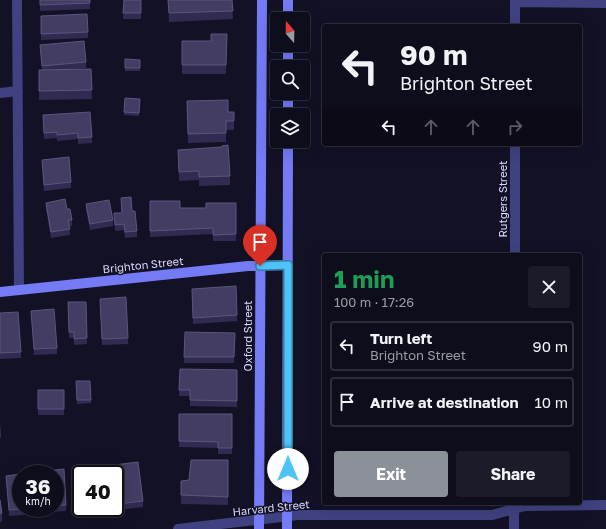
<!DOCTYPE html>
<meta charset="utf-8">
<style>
body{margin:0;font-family:"Golos Text",sans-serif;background:#1c1b29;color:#f1f3f6;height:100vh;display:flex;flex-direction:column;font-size:15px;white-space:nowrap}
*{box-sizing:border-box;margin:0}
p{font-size:13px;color:#9b9ca3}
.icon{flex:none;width:22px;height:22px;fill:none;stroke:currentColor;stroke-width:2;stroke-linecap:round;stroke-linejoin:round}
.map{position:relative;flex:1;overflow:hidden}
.details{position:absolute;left:322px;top:253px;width:260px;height:252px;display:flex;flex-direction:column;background:#0e0d1c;border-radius:4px;box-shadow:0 4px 16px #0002,0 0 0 1px #2e2d3b}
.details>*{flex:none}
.hud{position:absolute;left:322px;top:24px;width:260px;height:122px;border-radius:4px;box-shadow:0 4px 16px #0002,0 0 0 1px #2e2d3b;background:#0e0d1c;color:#f1f3f6;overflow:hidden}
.needle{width:26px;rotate:340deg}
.buttons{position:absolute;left:270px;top:12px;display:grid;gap:8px}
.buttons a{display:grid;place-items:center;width:40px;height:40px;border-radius:4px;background:#0e0d1c;box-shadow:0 4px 16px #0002,0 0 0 1px #2e2d3b;font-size:20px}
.speed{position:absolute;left:12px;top:465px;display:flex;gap:8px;font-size:20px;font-weight:700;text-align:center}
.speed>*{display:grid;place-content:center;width:52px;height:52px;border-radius:50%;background:#0e0d1c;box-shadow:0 4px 16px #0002,0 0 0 1px #2e2d3b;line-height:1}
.speed small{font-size:10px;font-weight:400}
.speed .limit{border:2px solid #111;border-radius:6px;background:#fff;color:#111}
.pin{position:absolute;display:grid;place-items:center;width:34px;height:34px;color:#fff;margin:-41px -17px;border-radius:50% 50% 50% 0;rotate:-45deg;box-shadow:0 0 4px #0007}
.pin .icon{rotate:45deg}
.me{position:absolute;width:44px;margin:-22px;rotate:0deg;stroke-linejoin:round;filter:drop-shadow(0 0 3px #0008)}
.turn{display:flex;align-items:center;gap:14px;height:84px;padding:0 12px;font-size:18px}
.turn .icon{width:52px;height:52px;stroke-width:2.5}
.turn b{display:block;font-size:28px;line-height:34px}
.lanes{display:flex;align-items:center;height:38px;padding:0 12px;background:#0003;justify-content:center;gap:20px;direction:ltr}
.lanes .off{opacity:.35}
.round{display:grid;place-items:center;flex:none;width:42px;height:42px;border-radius:4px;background:#1c1b29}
.overview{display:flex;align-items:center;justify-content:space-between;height:68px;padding:0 12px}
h1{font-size:24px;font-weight:700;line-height:30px;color:#1e9e55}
.action{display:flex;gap:8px;margin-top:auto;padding:8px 12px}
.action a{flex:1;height:46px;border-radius:4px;background:#8c9099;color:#fff;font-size:16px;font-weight:700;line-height:46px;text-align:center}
.action a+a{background:#1c1b29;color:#f1f3f6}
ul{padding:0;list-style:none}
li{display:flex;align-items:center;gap:12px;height:50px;margin:0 8px 6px;padding:0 4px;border:2px solid #2e2d3b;border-radius:4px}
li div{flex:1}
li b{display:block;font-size:15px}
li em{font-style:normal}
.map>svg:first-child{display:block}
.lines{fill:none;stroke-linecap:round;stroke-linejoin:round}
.street{stroke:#3f4180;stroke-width:10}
.secondary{stroke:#757af5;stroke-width:10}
.wall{fill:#312b52}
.building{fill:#433d64;stroke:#5a567c}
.route-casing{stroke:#337fa1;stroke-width:10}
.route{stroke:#4fc3f7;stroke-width:7}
.labels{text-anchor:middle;stroke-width:3;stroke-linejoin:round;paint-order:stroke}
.street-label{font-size:11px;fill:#d9d7fc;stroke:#131125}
</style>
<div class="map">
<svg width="606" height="529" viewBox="0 0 606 529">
<rect width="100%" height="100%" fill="#131125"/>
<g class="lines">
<path class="street" d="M17 0 19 290
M515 2 606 3
M515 26V0
M0 93 18 91
M515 255V144
M178 529 298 515H492L525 506 606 505
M514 529V503"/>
<path class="secondary" d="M288 0V19
M288 45V67
M288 93V115
M0 292 248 266 288 265
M259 529 262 0
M287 529 288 141"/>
</g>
<path class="wall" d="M40 0H90V9L40 11Z
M124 0H141V19H123Z
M168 0H232L233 19 169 22Z
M41 22 88 32V38L41 40Z
M227 34 226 74H182V41H211Z
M40 45 86 62V68L73 69H91L92 99 39 100V70H42Z
M125 59 140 60V71H125Z
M140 99 139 116 124 115V112Z
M187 101 228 112H234V130H226V142L188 143Z
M43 115 92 137V143L78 144V139L57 141V138L44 139Z
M178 150 230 176V185L199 186V180L179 181Z
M42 160 71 182V188L44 191Z
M121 198 132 211 137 231V237L125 238 124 230 115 231 114 213H122Z
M150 201 180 208H206L236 203V241H213V234L150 237Z
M46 203 67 209 72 220V226H69L70 235 51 238 46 209Z
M86 204 113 220V226L90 230 86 210Z
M192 295 237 315V321L193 324Z
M68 302H86L87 344 74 345V338H69Z
M100 305 128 338V344L102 345Z
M31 311 57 348V354L34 355Z
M0 313 21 352V358L0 359Z
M185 332 235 333 234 363H184Z
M180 369 237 370V407L190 406V396H179Z
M76 381 91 400V403L77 404Z
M38 390H64V415H38Z
M179 414H232V454H218V448L179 447Z
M0 424 1 432V438H0Z
M228 460V505L181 504V481L189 480Z
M114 465 143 501V507L117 510 115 486V474H114Z
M78 469 81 474V505L78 475Z
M55 474 66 505V511L48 512V508H55Z
M6 476 34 508V514L9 516Z
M0 500 2 513V522H0Z
M81 508H104V512L82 513Z"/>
<path class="building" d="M40 0H90V3L40 5Z
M124 0H141V13H123Z
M168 0H232L233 11 169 13Z
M87 14 88 32 41 34V16Z
M211 34H227L226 65H182V41H211Z
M84 41 86 62 42 66 40 45Z
M125 59 140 60V68H125Z
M91 69 92 90 39 91V70Z
M125 98 140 99 139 113 124 112Z
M228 100V112H234V121H226V133L188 134 187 101Z
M90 112 92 137 78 138V133L57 135V132L44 133 43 115Z
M228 145 230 176 199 177V171L179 172 178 150 222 147V146Z
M69 157 71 182 44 185 42 160Z
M131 197 132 211H135L137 231 125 232 124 224 115 225 114 213H122L121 198Z
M65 199 67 209H70L72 220H68L70 229 51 232 46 203Z
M109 200 113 220 90 224 86 204Z
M150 201H180V208H206V203H236V234L213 235V228L150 231Z
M236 286 237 315 193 318 192 289Z
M126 297 128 338 102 339 100 299Z
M68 302H86L87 338 74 339V332H69Z
M54 309 57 348 34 349 31 311Z
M18 312 21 352 0 353V313Z
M185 332 235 333 234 357H184Z
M180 369 237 370V401L190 400V390H179Z
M76 381H90L91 400H77Z
M38 390H64V409H38Z
M179 414H232V448H218V442L179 441Z
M191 460H228V497L181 495V481L189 480Z
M138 462 143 501 117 504 115 474H114V465Z
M100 466 101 474H81V499L78 469Z
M64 469 66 505 55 506V474H46V471Z
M21 474V508H34L9 510 6 476Z
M0 500 2 513 0 514Z"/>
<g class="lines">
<defs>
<path id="route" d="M260 266 288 265V469"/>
</defs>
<use href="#route" class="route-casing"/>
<use href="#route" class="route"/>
</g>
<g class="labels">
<g class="street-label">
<text transform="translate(503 199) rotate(-90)" y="4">Rutgers Street</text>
<text transform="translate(143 265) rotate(-6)" y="4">Brighton Street</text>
<text transform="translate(248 336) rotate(-90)" y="4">Oxford Street</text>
<text transform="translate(271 508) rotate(-6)" y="4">Harvard Street</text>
</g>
</g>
</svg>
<div class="buttons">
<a><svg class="needle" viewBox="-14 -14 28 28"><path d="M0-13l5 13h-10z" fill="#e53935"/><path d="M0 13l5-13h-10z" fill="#9b9ca3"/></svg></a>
<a><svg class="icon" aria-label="search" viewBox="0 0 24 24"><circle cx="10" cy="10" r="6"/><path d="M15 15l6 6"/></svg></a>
<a><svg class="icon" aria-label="layers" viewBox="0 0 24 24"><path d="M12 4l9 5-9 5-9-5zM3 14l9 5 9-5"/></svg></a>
</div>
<div class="speed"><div>36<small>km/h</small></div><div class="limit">40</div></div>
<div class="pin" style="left:260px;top:266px;background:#d93025"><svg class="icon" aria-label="arrive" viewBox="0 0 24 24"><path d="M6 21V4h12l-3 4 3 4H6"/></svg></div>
<svg class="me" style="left:288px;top:469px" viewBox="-20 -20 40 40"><circle r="19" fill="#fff"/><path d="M0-13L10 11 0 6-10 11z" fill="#4fc3f7"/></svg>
<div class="hud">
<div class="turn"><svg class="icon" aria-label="left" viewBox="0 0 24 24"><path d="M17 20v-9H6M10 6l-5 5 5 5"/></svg><div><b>90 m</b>Brighton Street</div></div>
<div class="lanes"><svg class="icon" aria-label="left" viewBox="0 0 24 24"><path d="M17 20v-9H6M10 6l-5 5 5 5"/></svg><svg class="icon off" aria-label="ahead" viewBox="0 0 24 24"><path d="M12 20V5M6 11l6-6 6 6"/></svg><svg class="icon off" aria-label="ahead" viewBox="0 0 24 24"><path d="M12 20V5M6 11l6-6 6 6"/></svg><svg class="icon off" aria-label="right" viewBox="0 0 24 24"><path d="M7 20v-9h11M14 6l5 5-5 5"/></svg></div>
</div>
<section class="details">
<div class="overview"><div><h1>1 min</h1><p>100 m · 17:26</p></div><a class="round"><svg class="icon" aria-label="close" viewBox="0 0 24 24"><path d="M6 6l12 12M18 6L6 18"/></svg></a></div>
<ul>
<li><svg class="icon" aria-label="left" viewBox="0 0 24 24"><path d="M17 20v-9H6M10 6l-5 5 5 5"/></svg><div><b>Turn left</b><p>Brighton Street</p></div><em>90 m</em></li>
<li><svg class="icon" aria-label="arrive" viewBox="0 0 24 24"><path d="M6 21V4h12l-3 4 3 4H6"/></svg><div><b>Arrive at destination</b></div><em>10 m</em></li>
</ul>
<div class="action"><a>Exit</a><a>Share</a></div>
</section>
</div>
